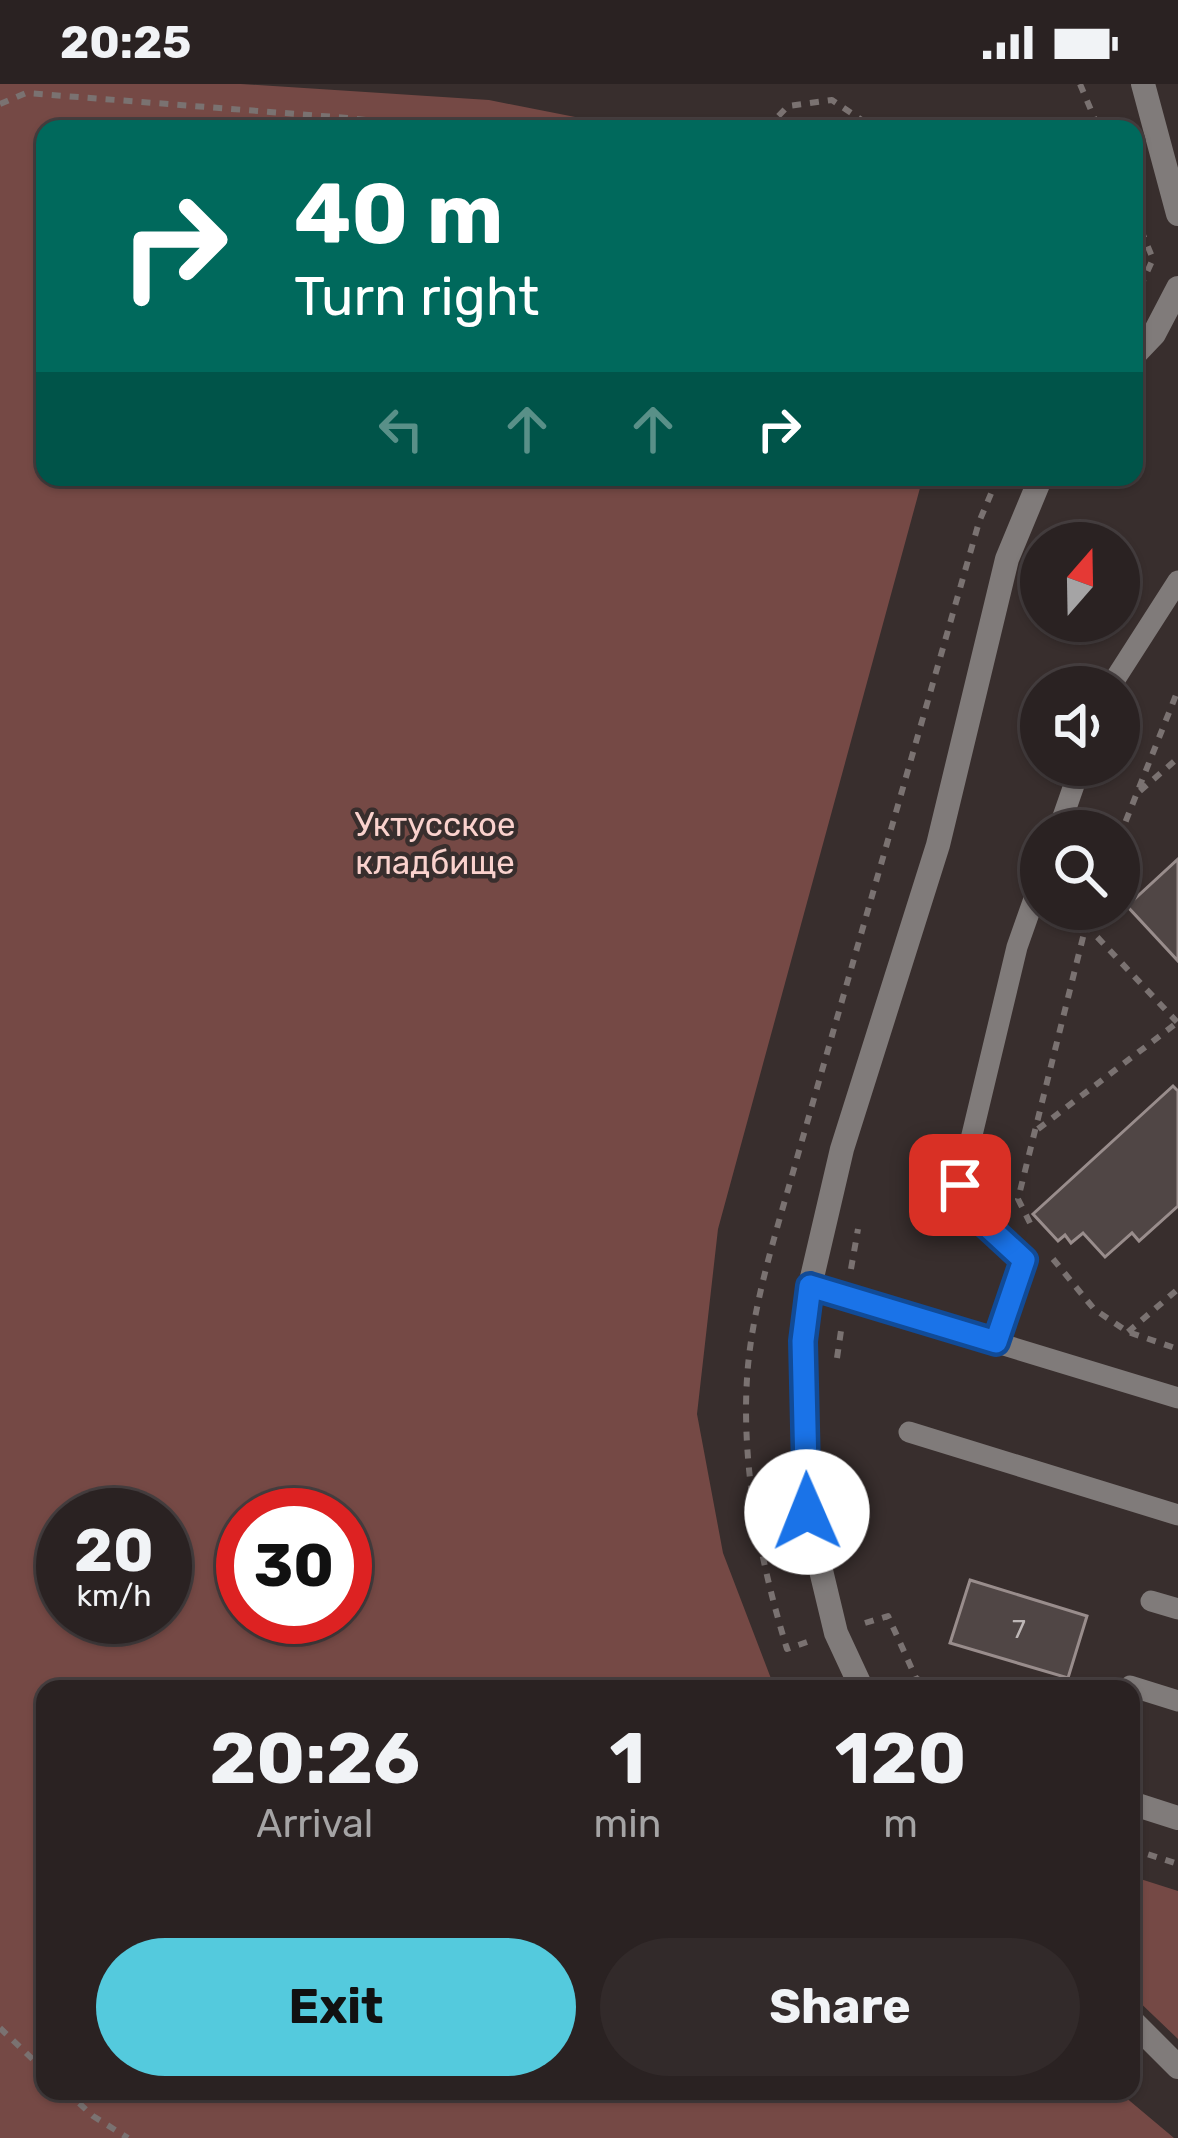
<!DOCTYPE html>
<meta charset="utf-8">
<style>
body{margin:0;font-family:Rubik,sans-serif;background:#322a2a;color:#f1f3f6;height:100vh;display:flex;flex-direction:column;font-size:45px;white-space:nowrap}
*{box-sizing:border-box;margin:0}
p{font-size:39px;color:#a5a4a5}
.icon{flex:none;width:66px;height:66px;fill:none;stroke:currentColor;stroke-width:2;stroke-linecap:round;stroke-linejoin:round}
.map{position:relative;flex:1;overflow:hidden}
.sheet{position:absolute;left:36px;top:1596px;width:1104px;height:420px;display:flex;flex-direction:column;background:#2a2222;border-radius:24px;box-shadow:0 3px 9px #0004,0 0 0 3px #463f40}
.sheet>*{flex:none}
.guide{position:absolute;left:36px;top:36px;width:1107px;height:366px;border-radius:24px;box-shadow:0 3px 9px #0004,0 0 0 3px #463f40;background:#00695c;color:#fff;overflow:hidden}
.needle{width:78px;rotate:20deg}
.fabs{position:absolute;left:1020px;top:438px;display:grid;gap:24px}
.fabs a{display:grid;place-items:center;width:120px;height:120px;border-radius:50%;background:#2a2222;box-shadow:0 3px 9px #0004,0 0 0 3px #463f40;font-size:60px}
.speed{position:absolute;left:36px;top:1404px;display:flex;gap:24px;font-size:60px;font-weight:700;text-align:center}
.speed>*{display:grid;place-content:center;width:156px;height:156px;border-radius:50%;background:#2a2222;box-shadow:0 3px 9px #0004,0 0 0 3px #463f40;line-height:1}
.speed small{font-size:30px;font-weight:400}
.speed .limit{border:18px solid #d22;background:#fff;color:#111}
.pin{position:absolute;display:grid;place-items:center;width:102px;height:102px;color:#fff;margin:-51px;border-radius:24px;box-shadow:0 6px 18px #0006}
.me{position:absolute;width:132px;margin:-66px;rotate:359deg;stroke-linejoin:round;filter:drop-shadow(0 0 9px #0008)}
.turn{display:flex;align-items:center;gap:42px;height:252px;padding:0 60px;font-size:54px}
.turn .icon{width:156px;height:156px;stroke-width:2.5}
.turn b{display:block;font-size:84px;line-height:102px}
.lanes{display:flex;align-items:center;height:114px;padding:0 60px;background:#0003;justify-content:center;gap:60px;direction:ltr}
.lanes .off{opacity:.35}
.eta{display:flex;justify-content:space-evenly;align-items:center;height:204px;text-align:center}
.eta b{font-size:72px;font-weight:700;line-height:84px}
.button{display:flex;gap:24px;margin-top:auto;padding:24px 60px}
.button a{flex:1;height:138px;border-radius:72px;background:#54cadd;color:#111;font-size:48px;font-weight:700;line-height:138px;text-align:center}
.button a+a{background:#322a2a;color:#f1f3f6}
.status{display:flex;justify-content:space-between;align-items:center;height:84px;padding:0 60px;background:#2a2222;direction:ltr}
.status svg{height:33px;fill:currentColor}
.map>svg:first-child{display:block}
.green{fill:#754945;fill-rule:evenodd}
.building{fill:#504645;stroke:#998d8c;stroke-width:3}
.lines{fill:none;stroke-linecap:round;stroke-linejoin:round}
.path{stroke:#7a7271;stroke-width:6;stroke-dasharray:9 9;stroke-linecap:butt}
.lane{stroke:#807b7a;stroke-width:21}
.street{stroke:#807b7a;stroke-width:24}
.route-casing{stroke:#114b97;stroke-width:30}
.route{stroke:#1a73e8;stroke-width:21}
.labels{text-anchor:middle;stroke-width:9;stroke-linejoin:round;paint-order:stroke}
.number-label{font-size:27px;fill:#beb7b6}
.park-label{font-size:33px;fill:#fad2cd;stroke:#382e2d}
</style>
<div class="status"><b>20:25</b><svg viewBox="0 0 49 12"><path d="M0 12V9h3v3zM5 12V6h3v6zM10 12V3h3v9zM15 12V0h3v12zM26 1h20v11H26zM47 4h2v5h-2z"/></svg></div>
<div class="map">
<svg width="1178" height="2054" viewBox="0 0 1178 2054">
<rect width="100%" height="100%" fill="#382e2d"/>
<path class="green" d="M0 0H241L489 16 636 45H45V393H923L718 1145 697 1330 723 1469 775 1605H45V2007H1118L1174 2054H0ZM165 1431V1533H63V1431ZM345 1431V1533H243V1431Z
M1131 1792 1178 1807V1955L1131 1910Z"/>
<path class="building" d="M1178 775V877L1127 822Z
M1173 1002 1178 1007V1122L1139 1157 1132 1149 1105 1173 1083 1149 1071 1159 1065 1151 1058 1157 1033 1130Z
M970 1496 1087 1532 1068 1594 950 1559Z"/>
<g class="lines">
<path class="path" d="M1080 0 1099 45
M0 20 26 9 348 34 444 45
M766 45 788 22 832 16 875 45
M1134 129 1153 175 1143 197
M1134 311 1145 299
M1140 707 1178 674
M1119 754 1178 606
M1085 840 1177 938
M1038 1045 1178 938
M1030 1139 1018 1115 1090 825
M1053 1175 1094 1225 1128 1248 1178 1265
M851 1185 858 1145
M1128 1248 1178 1205
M837 1274 842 1240
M865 1539 888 1532 916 1594 932 1605
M807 1558 787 1565C759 1474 738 1368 749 1272 757 1205 779 1139 797 1074L979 438 998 393
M1131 1765 1178 1780
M0 1944 45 1987
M66 2007 93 2032 128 2054"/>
<path class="lane" d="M1110 603 1178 497
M1058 747 1081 681
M810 1202 1178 1314
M996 1258 1024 1176 985 1140 960 1101 1017 863 1041 795
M909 1348 1178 1431
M1151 1517 1178 1525
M1130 1602 1178 1617"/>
<path class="street" d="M1143 0 1178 130
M1134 271 1154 250 1178 204
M862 1605 836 1549 807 1428 803 1257 810 1202 842 1065 938 761 1007 475 1041 393
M1131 1719 1178 1734
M1131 1936 1178 1983"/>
</g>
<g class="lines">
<defs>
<path id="route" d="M807 1428 803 1257 810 1202 996 1258 1024 1176 985 1140 960 1101"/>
</defs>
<use href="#route" class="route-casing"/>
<use href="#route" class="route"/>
</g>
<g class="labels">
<g class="number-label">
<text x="1019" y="1554">7</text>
</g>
<g class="park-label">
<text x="435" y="752">Уктусское<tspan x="435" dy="38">кладбище</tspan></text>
</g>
</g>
</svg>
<div class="fabs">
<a><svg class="needle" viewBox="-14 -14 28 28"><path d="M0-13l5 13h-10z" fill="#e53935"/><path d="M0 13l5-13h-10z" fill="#a5a4a5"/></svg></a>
<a><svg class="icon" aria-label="sound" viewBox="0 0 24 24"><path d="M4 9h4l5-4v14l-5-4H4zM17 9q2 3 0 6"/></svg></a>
<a><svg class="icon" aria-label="search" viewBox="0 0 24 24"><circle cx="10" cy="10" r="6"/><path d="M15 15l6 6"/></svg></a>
</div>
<div class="speed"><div>20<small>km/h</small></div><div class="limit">30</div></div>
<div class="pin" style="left:960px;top:1101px;background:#d93025"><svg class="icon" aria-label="arrive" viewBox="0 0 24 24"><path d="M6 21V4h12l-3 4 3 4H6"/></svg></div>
<svg class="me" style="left:807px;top:1428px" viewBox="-20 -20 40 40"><circle r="19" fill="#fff"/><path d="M0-13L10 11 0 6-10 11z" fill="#1a73e8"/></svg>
<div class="guide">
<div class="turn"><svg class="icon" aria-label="right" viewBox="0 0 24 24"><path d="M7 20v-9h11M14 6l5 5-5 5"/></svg><div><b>40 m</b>Turn right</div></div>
<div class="lanes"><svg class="icon off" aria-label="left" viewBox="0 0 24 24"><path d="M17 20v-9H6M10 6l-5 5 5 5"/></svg><svg class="icon off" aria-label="ahead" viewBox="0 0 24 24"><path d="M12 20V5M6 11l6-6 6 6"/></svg><svg class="icon off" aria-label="ahead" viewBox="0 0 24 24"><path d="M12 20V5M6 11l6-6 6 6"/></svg><svg class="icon" aria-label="right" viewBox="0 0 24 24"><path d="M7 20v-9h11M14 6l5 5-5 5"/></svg></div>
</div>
<section class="sheet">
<div class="eta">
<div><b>20:26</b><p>Arrival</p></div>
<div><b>1</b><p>min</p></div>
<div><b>120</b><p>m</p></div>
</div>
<div class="button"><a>Exit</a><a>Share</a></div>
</section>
</div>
